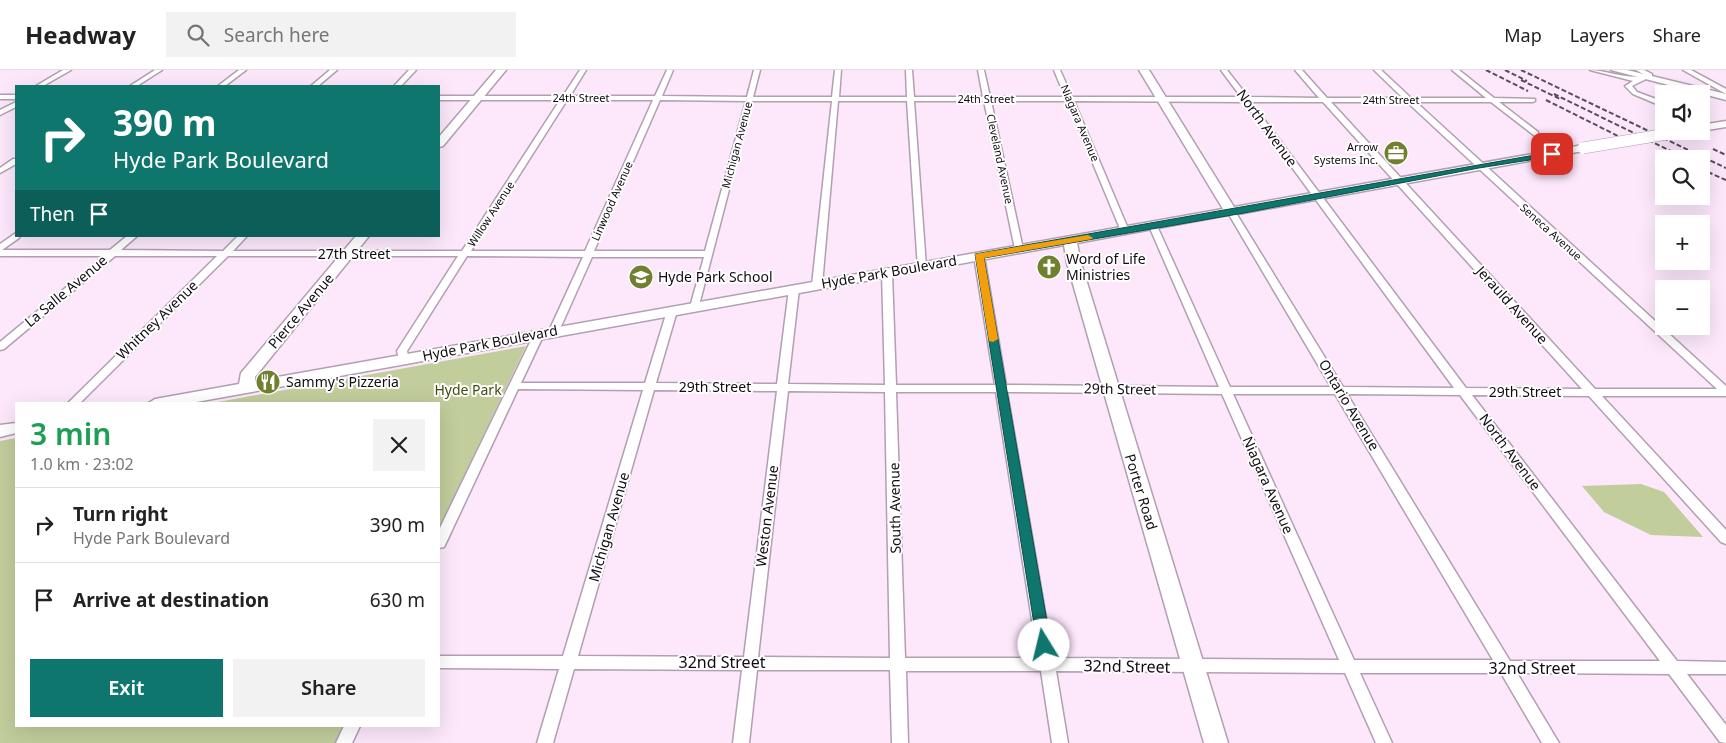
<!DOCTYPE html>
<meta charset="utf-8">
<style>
body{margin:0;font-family:"Noto Sans",sans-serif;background:#f2f2f2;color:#222;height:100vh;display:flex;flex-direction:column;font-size:19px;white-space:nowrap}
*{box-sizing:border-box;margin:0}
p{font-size:16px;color:#767676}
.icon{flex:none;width:28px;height:28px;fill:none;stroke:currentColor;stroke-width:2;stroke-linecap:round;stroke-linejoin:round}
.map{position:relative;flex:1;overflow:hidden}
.panel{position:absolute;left:15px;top:332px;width:425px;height:325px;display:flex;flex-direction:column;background:#fff;border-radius:0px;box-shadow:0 5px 20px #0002}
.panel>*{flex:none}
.top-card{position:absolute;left:15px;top:15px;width:425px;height:152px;border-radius:0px;box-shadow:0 5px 20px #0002;background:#0f766e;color:#fff;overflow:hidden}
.tools{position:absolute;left:1655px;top:15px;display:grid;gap:10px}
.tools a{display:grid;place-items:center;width:55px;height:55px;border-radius:0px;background:#fff;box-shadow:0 5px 20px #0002;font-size:25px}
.pin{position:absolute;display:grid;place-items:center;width:42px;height:42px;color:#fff;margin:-21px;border-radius:10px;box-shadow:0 2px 8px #0006}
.me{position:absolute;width:55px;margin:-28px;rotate:351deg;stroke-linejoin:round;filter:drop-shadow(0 0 4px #0008)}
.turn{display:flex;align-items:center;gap:18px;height:105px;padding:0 15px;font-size:22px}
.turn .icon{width:65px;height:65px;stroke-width:2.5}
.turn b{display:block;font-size:35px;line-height:42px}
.then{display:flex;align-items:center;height:48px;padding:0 15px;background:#0003;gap:10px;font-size:19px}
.round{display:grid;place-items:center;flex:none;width:52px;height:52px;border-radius:0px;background:#f2f2f2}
.head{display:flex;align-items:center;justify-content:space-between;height:85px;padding:0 15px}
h1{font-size:30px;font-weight:600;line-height:38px;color:#1e9e55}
.cta{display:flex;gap:10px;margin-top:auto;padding:10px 15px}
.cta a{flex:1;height:58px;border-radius:0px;background:#0f766e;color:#fff;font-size:20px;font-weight:600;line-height:58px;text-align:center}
.cta a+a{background:#f2f2f2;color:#222}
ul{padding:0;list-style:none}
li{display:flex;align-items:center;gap:15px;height:75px;padding:0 15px;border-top:1px solid #e0e0e0}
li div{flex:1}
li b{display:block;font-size:19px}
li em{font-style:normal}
header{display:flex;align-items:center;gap:30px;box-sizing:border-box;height:70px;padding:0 25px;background:#fff;border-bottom:1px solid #e0e0e0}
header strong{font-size:24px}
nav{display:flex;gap:28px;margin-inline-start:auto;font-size:18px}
.search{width:350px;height:45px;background:#f2f2f2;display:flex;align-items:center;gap:12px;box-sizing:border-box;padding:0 18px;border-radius:0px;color:#767676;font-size:19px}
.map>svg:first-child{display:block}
.green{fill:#c1cd9b}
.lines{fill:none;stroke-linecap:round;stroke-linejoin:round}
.street-casing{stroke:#b29fb1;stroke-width:3}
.secondary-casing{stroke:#b29fb1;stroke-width:3}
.street{fill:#fff;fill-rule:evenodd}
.secondary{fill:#fff;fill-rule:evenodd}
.rail{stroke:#594e58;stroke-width:2;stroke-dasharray:5 2.5;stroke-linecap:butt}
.secondary-bridge-casing{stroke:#b29fb1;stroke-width:12;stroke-linecap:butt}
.secondary-bridge{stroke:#fff;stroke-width:11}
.route{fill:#0f766e;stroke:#0a4d48}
.slow{fill:#f59e0b}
.labels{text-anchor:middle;stroke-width:4;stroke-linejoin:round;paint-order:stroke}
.far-street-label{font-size:11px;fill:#110b11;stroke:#fff}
.far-poi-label{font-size:11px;fill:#110b11;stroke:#fff;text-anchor:end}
.street-label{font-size:14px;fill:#110b11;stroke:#fff}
.poi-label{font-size:14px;fill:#110b11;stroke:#fff;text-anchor:start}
.park-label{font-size:14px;fill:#424c0f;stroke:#fff}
.near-street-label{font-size:16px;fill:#110b11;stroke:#fff}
</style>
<header>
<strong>Headway</strong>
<div class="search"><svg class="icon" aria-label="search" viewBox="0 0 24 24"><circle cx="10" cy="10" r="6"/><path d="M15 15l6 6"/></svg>Search here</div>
<nav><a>Map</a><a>Layers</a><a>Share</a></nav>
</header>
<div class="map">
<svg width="1726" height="673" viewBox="0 0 1726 673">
<rect width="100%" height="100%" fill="#fce7fb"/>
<path class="green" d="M526 276 439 458V334H207Z
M16 368V656H344L336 673H0V371Z
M1641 414 1664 422 1703 467 1651 465 1604 442 1582 416Z"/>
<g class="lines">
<defs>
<path id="street" d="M63 0H71L43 16H36Z
M155 0H162L137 16H130Z
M239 0H246L225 16H218Z
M330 0H337L318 16H311Z
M409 0H416L401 16H394Z
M580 0H586L570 26H655L667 0H673L662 26 747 27 754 0H760L753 27H832L835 0H841L839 27H907L906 0H912L914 27H983L978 0H984L990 27H1065L1054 0H1060L1072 27H1241L1221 0H1227L1248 27 1319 28 1295 0H1302L1327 28H1403L1374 0H1381L1411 28H1486L1452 0H1459L1494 28 1535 29V31L1533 32H1499L1538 62V66H1535L1491 32H1416L1726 316V326H1602L1726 460V474L1721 472 1589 326 1472 325 1677 591 1726 592V604H1687L1726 655V673L1720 672 1669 604 1517 603 1559 673H1542L1501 603H1360L1392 673H1376L1345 603 1056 601 1068 673H1052L1041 601H906L908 673H892L890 600H757L749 673H733L742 600 574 599 553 673H537L559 599 439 598V586H563L643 320 518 319 446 473 444 477 439 478V460L535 262H543L544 264 521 313H645L667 241 672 238 677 241 656 313 777 314 789 219 794 216 799 219 788 314 885 315 882 203 887 200 892 203 896 315H995L974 186 979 183 984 186 1006 315 1219 317 1149 156 1153 153 1157 156 1230 317H1331L1228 143 1232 140 1236 143 1343 317 1454 318 1244 32 1074 31 1129 161 1125 164 1121 161 1067 31H991L1023 179 1019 182 1015 179 984 31H914L926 197 924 199H918L907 31H838L822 215 820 217H814L812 215 832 31H752L698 239H692L690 237 704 187H592L559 261 554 264 549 261 583 187 467 186 407 281 409 289 404 292 399 289 397 281 458 186H228L79 334H67L217 186H115L4 279 0 280V272L104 186H0V174L16 163V166H20L19 168 2 180H110L127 166H137L121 180 223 181 238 166H247L233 181H462L560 30H439V26H563ZM567 30H653L585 181H471ZM660 30 746 31 705 181H594ZM1251 32H1323L1582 319 1466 318ZM1331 32H1407L1717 319H1595ZM654 320 777 321 744 587 578 586ZM788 321 885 322 890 588 758 587ZM896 322H996L1038 588H905ZM1007 322 1222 324 1339 590 1053 588ZM1233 324H1335L1493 590H1354ZM1347 324 1460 325 1660 591H1510Z
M1590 0C1605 0 1633 11 1645 5L1636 0H1644L1652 4V6L1632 16 1637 22 1664 32V37L1633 24 1625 16 1633 11Z
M1683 0H1691L1726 19V24Z
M0 25H16V29H0Z
M16 32V37L0 45V40Z
M13 89H16V94L0 103V98Z
M344 656H360L352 673H336Z"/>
<path id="secondary" d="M496 0H506L443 76 439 77V67Z
M1139 0H1149L1234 137 1583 75 1588 78 1583 81 1238 144 1232 147 1228 145 1077 173 1081 193 1228 673H1204L1067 193 1064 175 185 334H147L155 329 239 314 241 303 356 166H369L255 307V311L1223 139Z
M1611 0H1627L1726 24V30Z
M1726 51V57L1701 61V55Z
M16 353V363L0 367V355Z"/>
</defs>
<use href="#street" class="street-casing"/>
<use href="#secondary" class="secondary-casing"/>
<use href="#street" class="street"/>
<use href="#secondary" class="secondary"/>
<path class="rail" d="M1486 0 1528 21
M1505 0 1527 11
M1521 0 1726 98
M1521 10 1560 29
M1554 24 1687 89
M1546 30 1624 69
M1713 79 1726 85
M1701 99 1726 110"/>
<defs>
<path id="secondary-bridge" d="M1583 78 1679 62"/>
</defs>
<use href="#secondary-bridge" class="secondary-bridge-casing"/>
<use href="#secondary-bridge" class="secondary-bridge"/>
</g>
<path class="route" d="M1552 82H1555V86L1479 98 1244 143 984 188 1051 575 1049 579 1044 581 1038 579 975 184Z"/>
<path class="slow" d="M1088 165 1093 168 1092 169 984 188 998 269 993 272 989 271 975 184Z"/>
<defs>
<symbol id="office-disc" viewBox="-11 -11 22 22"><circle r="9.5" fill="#71802e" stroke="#fff"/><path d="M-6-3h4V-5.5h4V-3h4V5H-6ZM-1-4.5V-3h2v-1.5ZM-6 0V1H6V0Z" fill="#fff"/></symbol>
<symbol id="church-disc" viewBox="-11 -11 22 22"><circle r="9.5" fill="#71802e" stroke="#fff"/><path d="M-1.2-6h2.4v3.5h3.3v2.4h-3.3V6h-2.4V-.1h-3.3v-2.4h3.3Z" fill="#fff"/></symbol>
<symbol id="school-disc" viewBox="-11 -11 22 22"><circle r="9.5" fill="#71802e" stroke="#fff"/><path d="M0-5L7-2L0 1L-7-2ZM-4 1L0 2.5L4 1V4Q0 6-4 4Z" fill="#fff"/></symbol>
<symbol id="restaurant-disc" viewBox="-11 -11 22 22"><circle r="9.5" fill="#71802e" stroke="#fff"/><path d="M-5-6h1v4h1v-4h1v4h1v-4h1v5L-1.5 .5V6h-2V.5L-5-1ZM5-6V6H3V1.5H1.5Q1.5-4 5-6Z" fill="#fff"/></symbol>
</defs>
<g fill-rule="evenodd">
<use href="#office-disc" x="1382" y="69" width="28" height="28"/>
<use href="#church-disc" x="1035" y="183" width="28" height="28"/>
<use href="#school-disc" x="627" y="193" width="28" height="28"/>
<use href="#restaurant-disc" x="254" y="298" width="28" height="28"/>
</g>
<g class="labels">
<g class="far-street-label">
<text x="581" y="32">24th Street</text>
<text x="986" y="33">24th Street</text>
<text x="1391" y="34">24th Street</text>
<text transform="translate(1080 53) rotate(67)" y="4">Niagara Avenue</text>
<text transform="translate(737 75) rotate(-75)" y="4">Michigan Avenue</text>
<text transform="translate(1000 89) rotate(78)" y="4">Cleveland Avenue</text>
<text transform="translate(612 131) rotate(-66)" y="4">Linwood Avenue</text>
<text transform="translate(491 144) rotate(-57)" y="4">Willow Avenue</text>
<text transform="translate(1551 162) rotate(42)" y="4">Seneca Avenue</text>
</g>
<g class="far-poi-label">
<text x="1378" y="81">Arrow<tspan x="1378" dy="13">Systems Inc.</tspan></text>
</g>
<g class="street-label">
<text transform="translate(1267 58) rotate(54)" y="5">North Avenue</text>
<text x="354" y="189">27th Street</text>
<text transform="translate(889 202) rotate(-10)" y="5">Hyde Park Boulevard</text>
<text transform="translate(66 221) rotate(-40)" y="5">La Salle Avenue</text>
<text transform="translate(1512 235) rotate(48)" y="5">Jerauld Avenue</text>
<text transform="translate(301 241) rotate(-50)" y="5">Pierce Avenue</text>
<text transform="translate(157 250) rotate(-44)" y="5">Whitney Avenue</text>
<text transform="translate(490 273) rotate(-11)" y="5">Hyde Park Boulevard</text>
<text x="715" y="322">29th Street</text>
<text transform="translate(1120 319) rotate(1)" y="5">29th Street</text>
<text x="1525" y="327">29th Street</text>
<text transform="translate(1349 335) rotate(59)" y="5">Ontario Avenue</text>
<text transform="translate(1510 382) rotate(53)" y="5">North Avenue</text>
<text transform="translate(1268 415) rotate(66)" y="5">Niagara Avenue</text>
<text transform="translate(1141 422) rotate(73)" y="5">Porter Road</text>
<text transform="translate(895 438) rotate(-91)" y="5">South Avenue</text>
<text transform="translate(767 446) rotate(-83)" y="5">Weston Avenue</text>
<text transform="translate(609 457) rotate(-74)" y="5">Michigan Avenue</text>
</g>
<g class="poi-label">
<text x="1066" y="194">Word of Life<tspan x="1066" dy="16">Ministries</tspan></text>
<text x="658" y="212">Hyde Park School</text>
<text x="286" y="317">Sammy's Pizzeria</text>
</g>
<g class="park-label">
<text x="468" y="325">Hyde Park</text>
</g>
<g class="near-street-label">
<text x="722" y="598">32nd Street</text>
<text transform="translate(1127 596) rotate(1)" y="6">32nd Street</text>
<text x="1532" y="604">32nd Street</text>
</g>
</g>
</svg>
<div class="tools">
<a><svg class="icon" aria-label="sound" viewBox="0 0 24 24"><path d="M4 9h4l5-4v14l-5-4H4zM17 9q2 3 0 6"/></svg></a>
<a><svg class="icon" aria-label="search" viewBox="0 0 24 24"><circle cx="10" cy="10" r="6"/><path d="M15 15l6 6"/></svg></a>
<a>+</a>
<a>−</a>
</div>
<div class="pin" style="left:1552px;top:84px;background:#d93025"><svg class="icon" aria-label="arrive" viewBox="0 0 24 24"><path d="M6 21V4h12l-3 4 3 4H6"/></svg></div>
<svg class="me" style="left:1044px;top:575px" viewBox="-20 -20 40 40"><circle r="19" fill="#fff"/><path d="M0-13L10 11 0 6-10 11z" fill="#0f766e"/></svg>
<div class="top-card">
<div class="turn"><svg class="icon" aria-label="right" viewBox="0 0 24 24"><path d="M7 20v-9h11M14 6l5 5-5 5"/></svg><div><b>390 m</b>Hyde Park Boulevard</div></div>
<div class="then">Then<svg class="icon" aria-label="arrive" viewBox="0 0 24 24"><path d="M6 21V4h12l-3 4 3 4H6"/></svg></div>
</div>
<section class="panel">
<div class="head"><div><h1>3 min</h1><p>1.0 km · 23:02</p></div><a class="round"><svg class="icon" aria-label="close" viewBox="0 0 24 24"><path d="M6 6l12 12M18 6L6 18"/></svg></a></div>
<ul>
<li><svg class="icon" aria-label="right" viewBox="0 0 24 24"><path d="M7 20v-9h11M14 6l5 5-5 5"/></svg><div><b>Turn right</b><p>Hyde Park Boulevard</p></div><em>390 m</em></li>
<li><svg class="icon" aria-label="arrive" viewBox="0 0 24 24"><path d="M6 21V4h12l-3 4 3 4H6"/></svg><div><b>Arrive at destination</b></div><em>630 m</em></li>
</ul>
<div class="cta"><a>Exit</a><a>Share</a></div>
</section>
</div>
